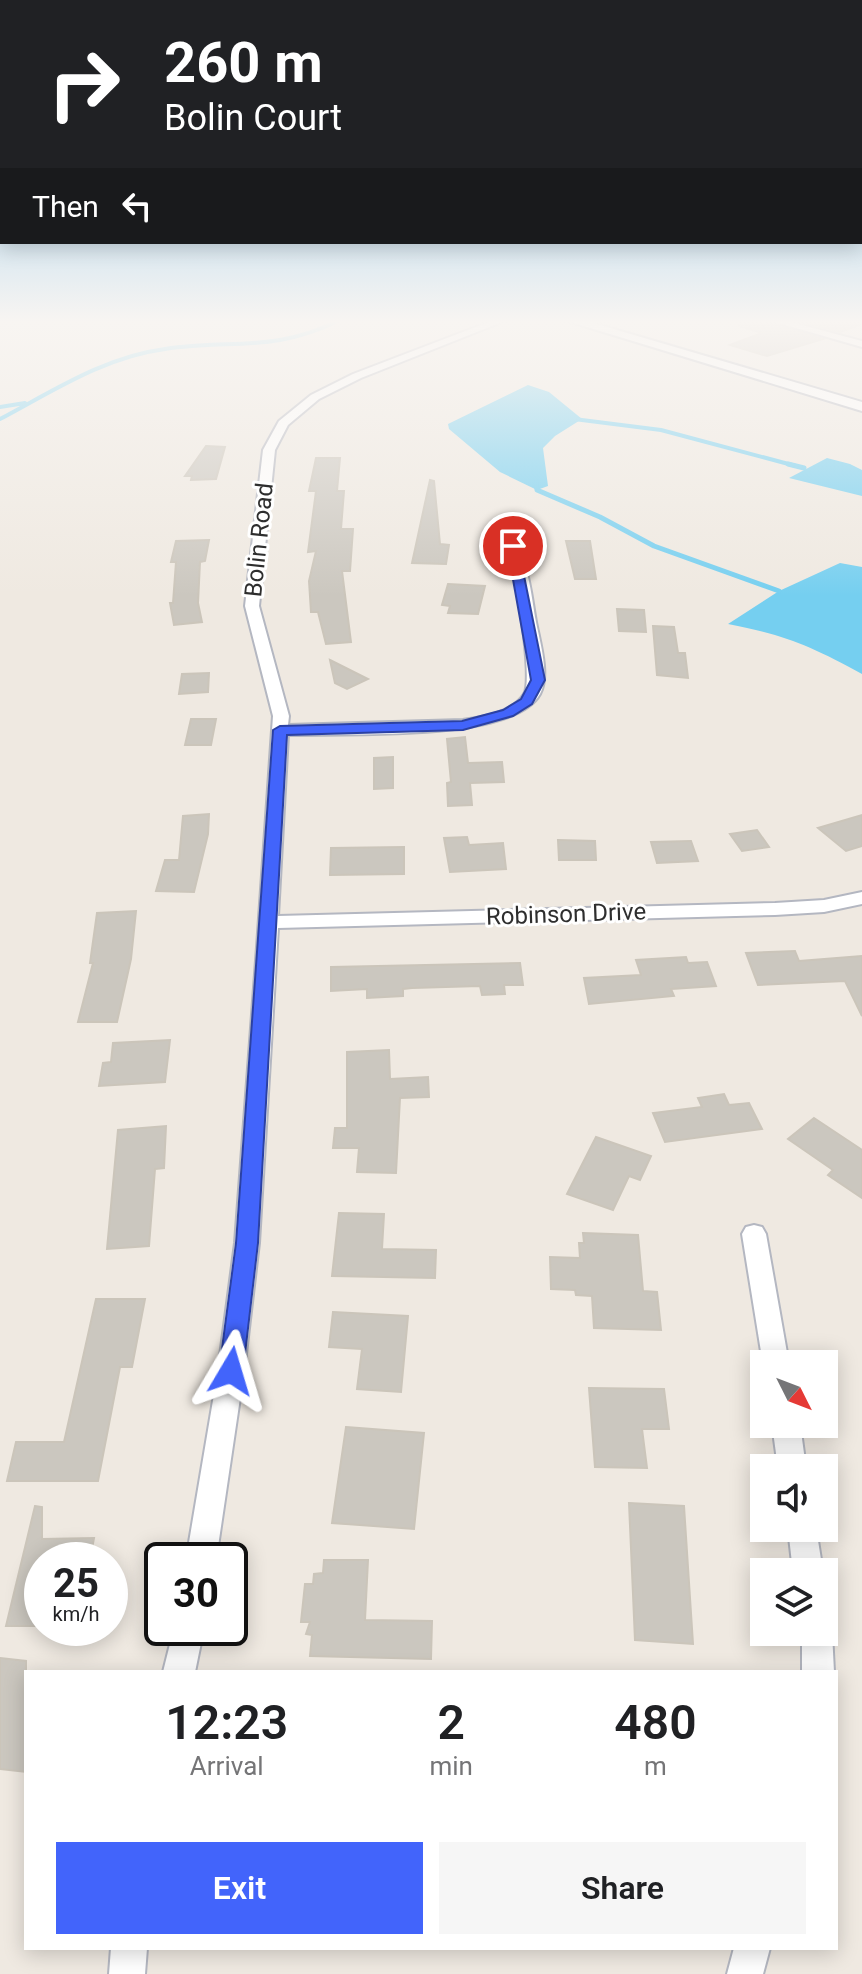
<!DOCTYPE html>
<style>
body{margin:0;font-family:Roboto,sans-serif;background:#f6f6f6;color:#202124;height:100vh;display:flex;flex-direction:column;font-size:30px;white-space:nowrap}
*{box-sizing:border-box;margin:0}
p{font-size:26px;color:#757577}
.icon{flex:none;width:44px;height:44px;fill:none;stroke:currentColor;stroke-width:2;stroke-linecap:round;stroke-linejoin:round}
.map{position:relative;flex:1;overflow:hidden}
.sheet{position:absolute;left:24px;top:1670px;width:814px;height:280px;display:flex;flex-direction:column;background:#fff;border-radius:0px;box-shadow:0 4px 20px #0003}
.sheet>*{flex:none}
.banner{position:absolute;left:0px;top:0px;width:862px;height:244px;box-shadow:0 4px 20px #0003;background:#202124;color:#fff;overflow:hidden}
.needle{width:52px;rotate:132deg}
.controls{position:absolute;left:750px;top:1350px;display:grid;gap:16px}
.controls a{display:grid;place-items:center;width:88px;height:88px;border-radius:0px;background:#fff;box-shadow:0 4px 20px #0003;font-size:40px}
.speed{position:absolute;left:24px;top:1542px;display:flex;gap:16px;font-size:40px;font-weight:700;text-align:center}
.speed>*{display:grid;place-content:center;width:104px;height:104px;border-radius:50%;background:#fff;box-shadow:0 4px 20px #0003;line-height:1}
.speed small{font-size:20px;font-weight:400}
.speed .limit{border:4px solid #111;border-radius:12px;background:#fff;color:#111}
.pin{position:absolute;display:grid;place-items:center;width:68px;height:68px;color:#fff;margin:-34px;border:4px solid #fff;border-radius:50%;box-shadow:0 2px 8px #0007}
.me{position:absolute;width:88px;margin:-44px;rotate:7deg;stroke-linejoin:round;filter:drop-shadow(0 0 6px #0008)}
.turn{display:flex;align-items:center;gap:28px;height:168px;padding:0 32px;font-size:36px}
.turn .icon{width:104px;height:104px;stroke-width:2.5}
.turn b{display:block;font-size:56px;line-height:68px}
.then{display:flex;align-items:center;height:76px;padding:0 32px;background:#0003;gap:16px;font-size:30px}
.eta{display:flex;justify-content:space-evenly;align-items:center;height:136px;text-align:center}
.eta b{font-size:48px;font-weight:600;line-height:56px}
.action{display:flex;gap:16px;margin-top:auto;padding:16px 32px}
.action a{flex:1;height:92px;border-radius:0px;background:#4264fb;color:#fff;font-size:32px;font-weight:600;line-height:92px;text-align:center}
.action a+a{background:#f6f6f6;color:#202124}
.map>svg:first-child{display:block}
.water{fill:#75cff0}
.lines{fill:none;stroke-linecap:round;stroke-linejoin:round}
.stream-far1{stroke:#75cff0;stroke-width:4}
.stream{stroke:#75cff0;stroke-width:5}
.building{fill:#cbc7bf;stroke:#cbc5ba;stroke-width:2}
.minor-casing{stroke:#b4b7c1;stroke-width:4}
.secondary-casing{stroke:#b4b7c1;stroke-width:4}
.minor{fill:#fff;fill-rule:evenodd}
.secondary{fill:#fff;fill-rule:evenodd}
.route{fill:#4264fb;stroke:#2b41a3;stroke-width:2}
.labels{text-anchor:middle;stroke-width:6;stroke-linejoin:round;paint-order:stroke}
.street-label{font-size:24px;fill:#2e2e2e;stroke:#fff}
</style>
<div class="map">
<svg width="862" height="1974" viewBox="0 0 862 1974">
<rect width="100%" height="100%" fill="#efe9e1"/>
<path class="water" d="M528 385 549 392 582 419 555 436 543 448 548 486 537 490 500 472 449 429 448 424Z
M827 458 850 464 862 470V496L789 478Z
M840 563 862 567V674C811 646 785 635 728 624L779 591Z"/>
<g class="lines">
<path class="stream-far1" d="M0 407 25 403
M0 419C53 391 104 357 165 349 233 339 273 353 340 320
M574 419 661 430 796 466"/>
<path class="stream" d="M788 464 804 468
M536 483 537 490 600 517 654 546 779 591"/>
</g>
<path class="building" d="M740 320H765L823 339 767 356 730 345 762 333 739 326Z
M794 320H862V324L840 332Z
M206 446 225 447 216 479 191 480 192 476H185Z
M316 458H340L337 491H344L341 529H353L350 571H342L351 642 326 644 318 612H311L309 581 316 551 308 552 316 491H309Z
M430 480 434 481 440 544 449 545 446 564 412 563Z
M209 540 205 561 200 562 198 603 202 622 174 625 170 603H173L176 562H171L176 541Z
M566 541H590L596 579H575Z
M448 584 485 586 478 614 448 613 450 606 442 605Z
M617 609 644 610 646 632 619 631Z
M653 626 674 627 678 653H685L688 678 657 675Z
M330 660 368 679 347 689 335 683Z
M209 673 208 692 179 694 182 674Z
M191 719H216L211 745H185Z
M465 737 468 763 502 762 504 782 470 783 472 805 448 806 447 783 451 782 447 739Z
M393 757V788L374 789V758Z
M209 814 208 834 194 892 156 891 165 860H179L183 816Z
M862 815V846L846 851 818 828Z
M757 830 769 847 742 851 730 834Z
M467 837 469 845 503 843 506 869 450 872 444 838Z
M558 840 595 841 596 860H559Z
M691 841 698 861 657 863 651 842Z
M404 847V874L330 875 331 848Z
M136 911 131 959 117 1022H78L93 963H90L97 913Z
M795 951 799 961 862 956V1016L845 981 758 985 746 953Z
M686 957 688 963 707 962 716 986 671 989 674 996 589 1004 584 978 641 975 636 960Z
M520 963 523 985H504L505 994 482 995 480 986 412 988 403 989V996L367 998V989L331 991V967Z
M170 1040 165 1082 99 1086 103 1063 111 1062 113 1043Z
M389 1050 390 1079 428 1077 429 1097 400 1098 396 1173 357 1172 359 1148H333L335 1128H347V1052Z
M724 1094 729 1105 749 1103 762 1129 665 1142 653 1113 702 1107 698 1098Z
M814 1118 862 1150V1198L828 1175 833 1170 788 1139Z
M166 1126 164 1168 155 1169 149 1246 107 1249 118 1130Z
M596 1137 651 1156 640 1180 629 1176 613 1210 567 1194Z
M339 1213 384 1214 382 1249 436 1250 435 1278 332 1276Z
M583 1233 638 1235 643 1291 657 1292 661 1330 594 1328 592 1296 576 1295 575 1290 551 1289 550 1257 580 1258 579 1243H584Z
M96 1299H145L132 1367H120L98 1481H7L16 1442H64Z
M333 1312 408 1316 401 1392 357 1389 362 1349 329 1347Z
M589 1388 664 1389 669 1429H642L647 1468 595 1467Z
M346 1427 424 1433 414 1529 332 1523Z
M629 1503 684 1506 693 1644 635 1640Z
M35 1506 42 1507V1539L94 1538 90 1560H42V1626H6Z
M324 1560H368L365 1620 432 1621 431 1659 310 1656 312 1635 306 1634 310 1622H301L305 1584H313L314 1574 323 1573Z
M0 1658 26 1661V1772L0 1769Z"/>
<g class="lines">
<defs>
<path id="minor" d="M494 320H507L361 378 319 399 288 425 275 450 259 606 289 716 288 725 463 720C483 717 512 713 524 694 534 680 515 565 506 549 502 541 494 538 489 532L499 529C529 550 530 589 536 622 540 642 550 676 540 694 513 743 341 733 288 735L278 916 775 903 824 900 862 892V904L824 912 775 915 278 928 259 1243 244 1371 216 1560H186L218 1371 235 1243 257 947 273 716 245 606 263 450 279 421 311 395 353 374Z
M594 320H606L586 327V323Z
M768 320H783L862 341V347Z
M754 1225 762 1227 766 1234 789 1364H763L742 1234 746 1227Z
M772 1424H800L806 1468H778Z
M788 1528H816L823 1572H793Z
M824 1620 832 1632 834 1672H802V1632H824Z
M174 1628H204L195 1672H163Z
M111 1948H147L145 1974H109Z
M734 1948H770L763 1974H727Z"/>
<path id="secondary" d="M564 320H583L862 402V411Z"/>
</defs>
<use href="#minor" class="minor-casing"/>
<use href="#secondary" class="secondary-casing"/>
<use href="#minor" class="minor"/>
<use href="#secondary" class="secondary"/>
</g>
<linearGradient id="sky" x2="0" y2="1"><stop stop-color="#7abfeb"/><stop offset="0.54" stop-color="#f8f5f2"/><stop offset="1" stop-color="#f8f5f2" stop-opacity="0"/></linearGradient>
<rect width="862" height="596" fill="url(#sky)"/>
<path class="route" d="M513 543 518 546 545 680 532 704 513 716 463 730 287 735 258 1243 243 1371 239 1379 231 1382 223 1379 219 1371 236 1243 273 730 280 726 462 721 503 710 521 699 531 680 507 546Z"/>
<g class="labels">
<g class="street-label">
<text transform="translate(259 540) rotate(-84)" y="8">Bolin Road</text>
<text transform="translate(566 914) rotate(-2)" y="8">Robinson Drive</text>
</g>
</g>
</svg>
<div class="controls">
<a><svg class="needle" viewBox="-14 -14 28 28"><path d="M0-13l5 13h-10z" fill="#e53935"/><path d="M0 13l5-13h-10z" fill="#757577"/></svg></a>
<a><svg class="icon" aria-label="sound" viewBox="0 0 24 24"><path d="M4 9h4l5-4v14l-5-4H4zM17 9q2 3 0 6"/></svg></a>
<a><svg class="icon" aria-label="layers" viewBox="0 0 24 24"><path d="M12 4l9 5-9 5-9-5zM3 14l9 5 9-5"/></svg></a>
</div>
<div class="speed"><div>25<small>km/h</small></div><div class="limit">30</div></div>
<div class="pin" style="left:513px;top:546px;background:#d93025"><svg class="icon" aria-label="arrive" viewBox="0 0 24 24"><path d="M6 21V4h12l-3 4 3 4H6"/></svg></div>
<svg class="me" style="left:231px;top:1371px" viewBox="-20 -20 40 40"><path d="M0-17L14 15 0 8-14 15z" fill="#4264fb" stroke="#fff" stroke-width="4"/></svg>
<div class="banner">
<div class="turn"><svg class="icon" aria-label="right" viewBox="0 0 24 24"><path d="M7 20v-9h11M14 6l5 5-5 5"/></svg><div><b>260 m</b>Bolin Court</div></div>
<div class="then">Then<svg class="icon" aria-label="left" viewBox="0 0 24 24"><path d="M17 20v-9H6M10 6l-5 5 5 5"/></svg></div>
</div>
<section class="sheet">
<div class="eta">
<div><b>12:23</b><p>Arrival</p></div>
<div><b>2</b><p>min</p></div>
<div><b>480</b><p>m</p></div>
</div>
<div class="action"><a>Exit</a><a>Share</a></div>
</section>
</div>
